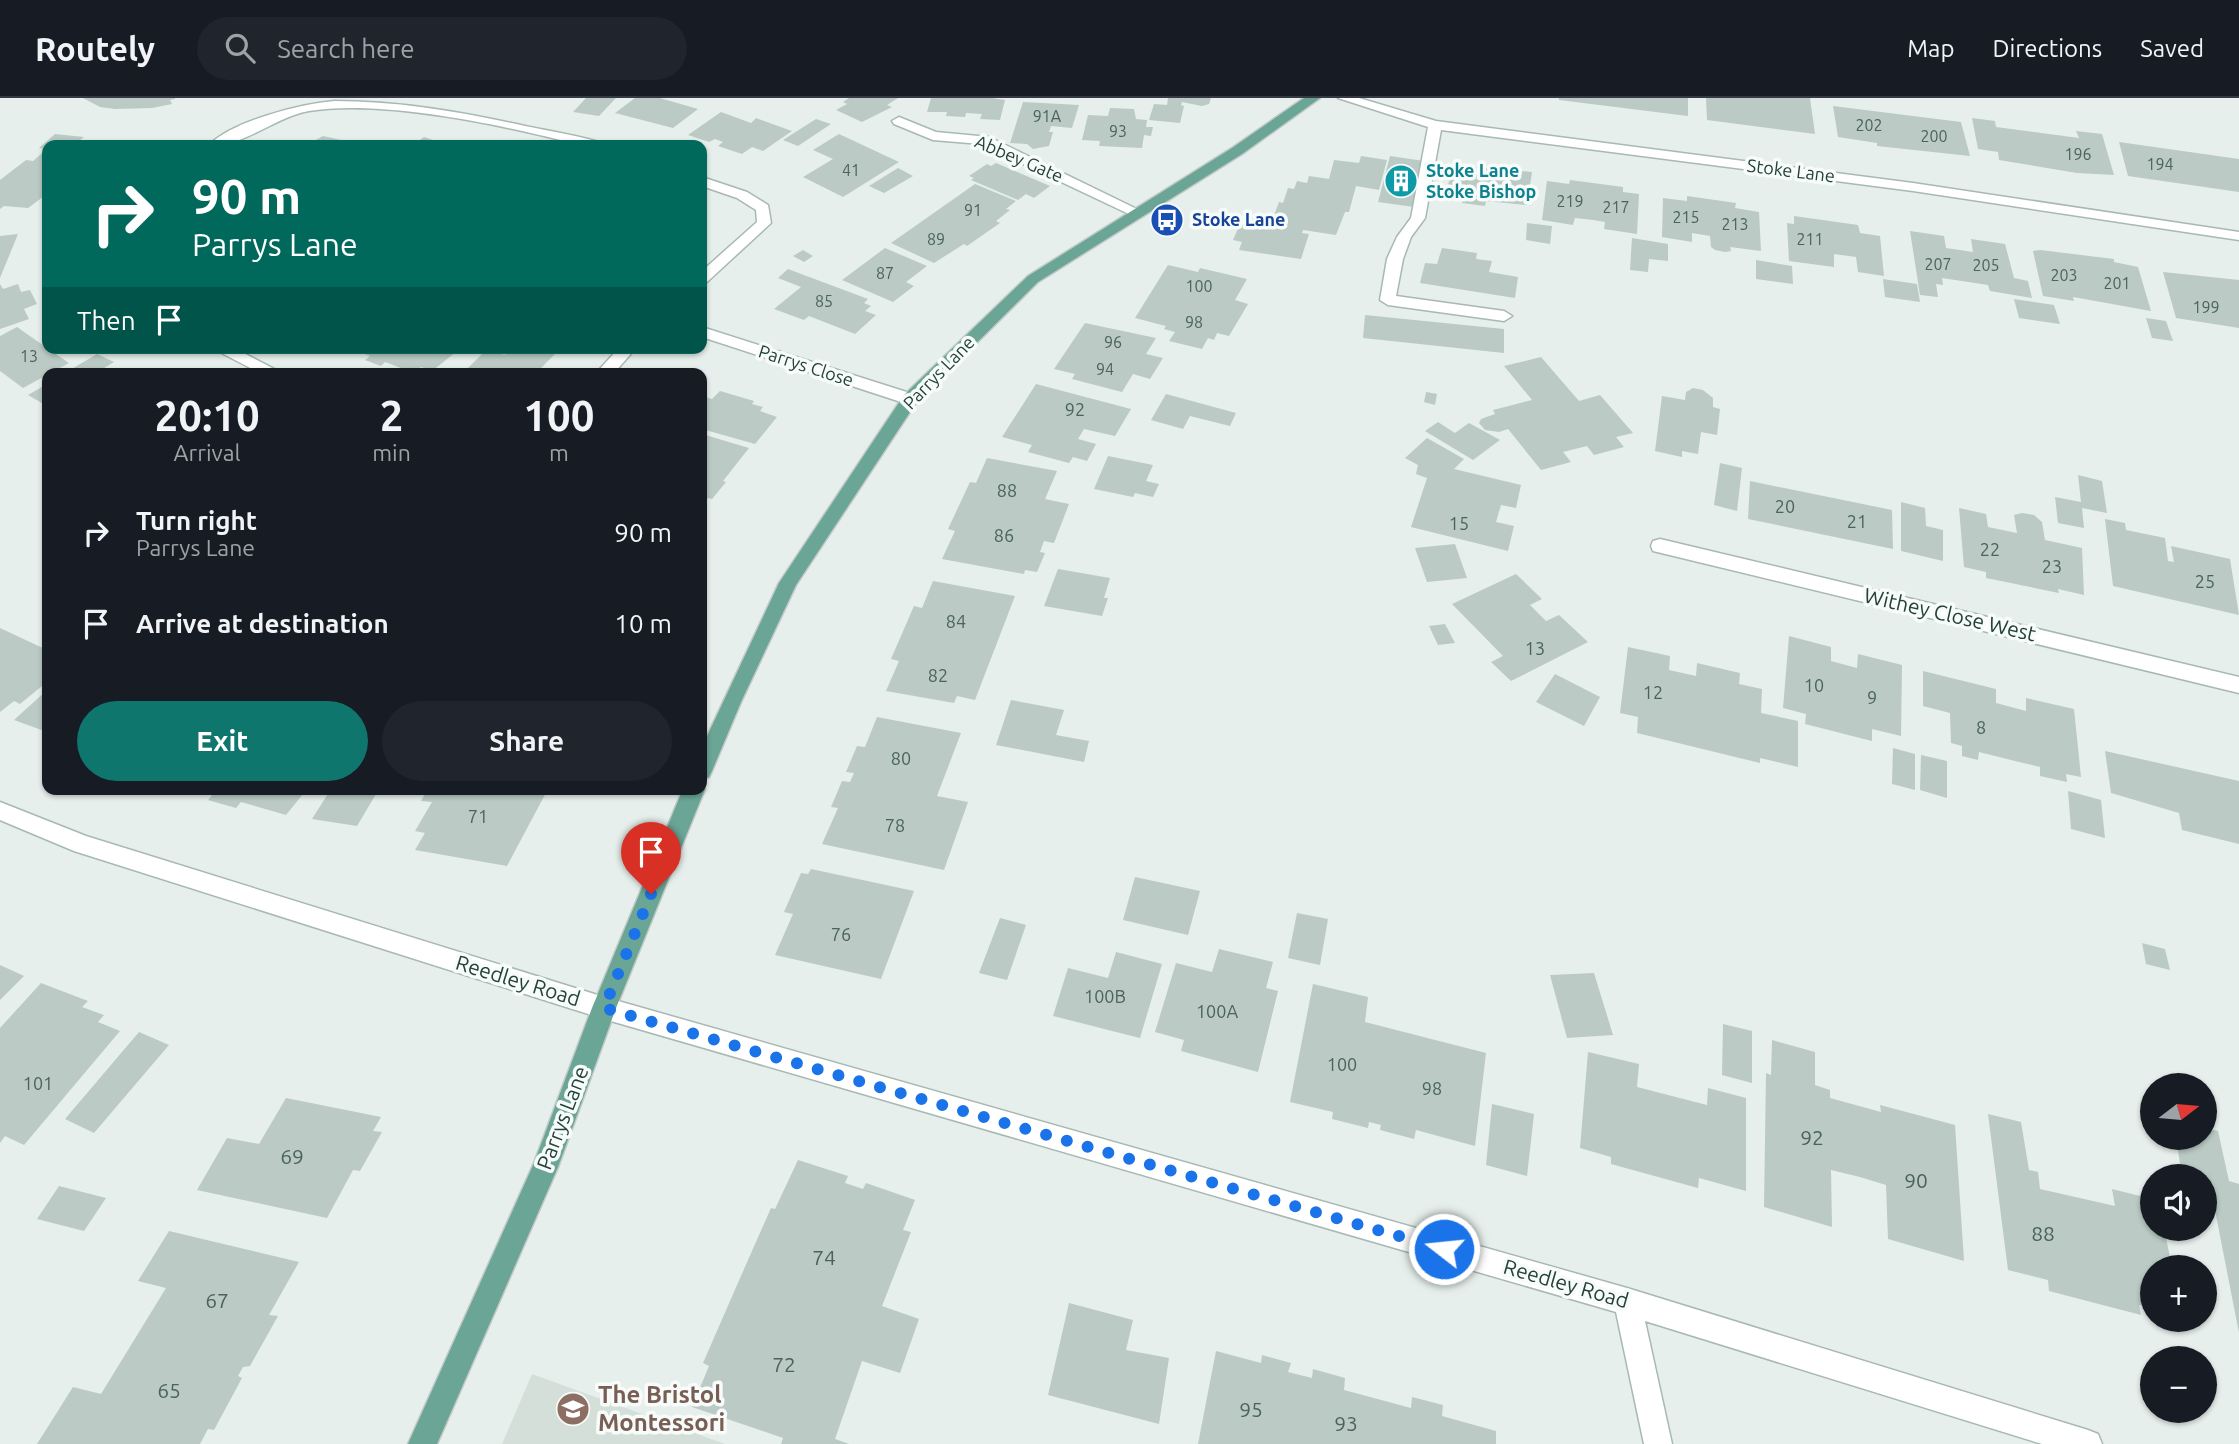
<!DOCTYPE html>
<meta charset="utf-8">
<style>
body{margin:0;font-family:Ubuntu,sans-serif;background:#20242c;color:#f1f3f6;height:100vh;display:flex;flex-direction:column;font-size:26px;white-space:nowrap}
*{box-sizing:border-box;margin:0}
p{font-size:23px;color:#9ea1a6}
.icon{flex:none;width:38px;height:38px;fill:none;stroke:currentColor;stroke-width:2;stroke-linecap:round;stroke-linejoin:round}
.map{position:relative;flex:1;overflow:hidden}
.details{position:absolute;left:42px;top:270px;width:665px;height:427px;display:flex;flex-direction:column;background:#171b24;border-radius:14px;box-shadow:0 2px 5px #0004}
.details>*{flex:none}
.top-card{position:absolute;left:42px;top:42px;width:665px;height:214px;border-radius:14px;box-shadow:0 2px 5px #0004;background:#00695c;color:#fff;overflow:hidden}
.needle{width:46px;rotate:74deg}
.buttons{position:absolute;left:2140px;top:975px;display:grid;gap:14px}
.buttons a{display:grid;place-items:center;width:77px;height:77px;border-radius:50%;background:#171b24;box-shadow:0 2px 5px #0004;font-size:35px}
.pin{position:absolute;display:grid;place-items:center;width:60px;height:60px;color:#fff;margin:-72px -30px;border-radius:50% 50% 50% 0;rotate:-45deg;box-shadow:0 0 7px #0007}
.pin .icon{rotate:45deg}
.me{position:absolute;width:77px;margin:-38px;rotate:286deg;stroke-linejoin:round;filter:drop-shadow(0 0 5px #0008)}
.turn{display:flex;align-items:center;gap:24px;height:147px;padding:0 35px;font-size:32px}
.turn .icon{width:91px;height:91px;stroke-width:2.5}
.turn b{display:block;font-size:49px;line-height:60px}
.then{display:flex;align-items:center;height:66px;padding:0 35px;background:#0003;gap:14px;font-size:26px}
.eta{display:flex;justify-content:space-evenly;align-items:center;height:119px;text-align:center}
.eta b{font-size:42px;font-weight:700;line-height:49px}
.button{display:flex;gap:14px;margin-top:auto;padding:14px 35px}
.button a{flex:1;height:80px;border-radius:42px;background:#0f766e;color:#fff;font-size:28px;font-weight:700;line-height:80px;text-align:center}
.button a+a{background:#20242c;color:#f1f3f6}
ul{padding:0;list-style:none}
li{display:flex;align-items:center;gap:21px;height:91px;padding:0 35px}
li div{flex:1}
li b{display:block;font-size:26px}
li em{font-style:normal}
header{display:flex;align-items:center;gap:42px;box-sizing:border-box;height:98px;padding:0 35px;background:#171b24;border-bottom:2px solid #363941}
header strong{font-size:33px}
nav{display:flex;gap:38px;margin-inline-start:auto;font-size:24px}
.search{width:490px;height:63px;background:#20242c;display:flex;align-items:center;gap:18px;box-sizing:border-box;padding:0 24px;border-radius:38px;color:#9ea1a6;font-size:26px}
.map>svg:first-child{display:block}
.built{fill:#d4dfda}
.building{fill:#bbcac4}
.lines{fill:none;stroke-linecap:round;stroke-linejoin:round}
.minor-casing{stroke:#a8b8b2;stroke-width:3}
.major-casing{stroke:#c2cac8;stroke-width:3}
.minor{fill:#fff;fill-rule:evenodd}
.major{fill:#6aa596;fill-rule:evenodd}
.route{stroke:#1a73e8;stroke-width:12;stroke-dasharray:0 21.6}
.labels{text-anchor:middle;stroke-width:7;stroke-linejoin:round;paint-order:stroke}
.far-number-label{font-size:16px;fill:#4a645c}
.far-street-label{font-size:18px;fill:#24423a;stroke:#f7fbf9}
.far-culture-label{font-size:18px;font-weight:bold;fill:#0d838f;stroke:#f7fbf9;text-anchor:start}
.far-transit-label{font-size:18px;font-weight:bold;fill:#164399;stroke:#f7fbf9;text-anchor:start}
.number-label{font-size:18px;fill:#4a645c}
.street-label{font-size:21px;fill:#24423a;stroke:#f7fbf9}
.near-number-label{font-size:21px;fill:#4a645c}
.near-education-label{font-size:24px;font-weight:bold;fill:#785e54;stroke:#f7fbf9;text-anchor:start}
</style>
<header>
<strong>Routely</strong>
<div class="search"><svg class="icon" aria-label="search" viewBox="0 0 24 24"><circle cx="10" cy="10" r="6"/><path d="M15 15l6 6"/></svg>Search here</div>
<nav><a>Map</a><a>Directions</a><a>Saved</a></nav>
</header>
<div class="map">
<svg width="2239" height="1346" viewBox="0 0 2239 1346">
<rect width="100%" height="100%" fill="#e6efeb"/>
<path class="built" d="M532 1276 725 1346H502Z"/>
<path class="building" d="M83 0H175V1L170 2 172 6 152 10 115 11 100 9Z
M586 0H616L599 18 573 14Z
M635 0H660L698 11 673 30 615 15Z
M849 0H898L887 7 892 9 862 24 836 12 847 6 843 4Z
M931 0H992L1005 2 1000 22 980 21 982 16 966 15 965 19 946 18 947 14H927Z
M1168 0H1211L1209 6 1202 8 1182 4 1181 7 1184 8 1180 25 1149 22 1154 6 1167 7Z
M1559 0H1688V18L1559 2Z
M1706 0H1810L1815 36 1707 22Z
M1023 4 1079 7 1072 30 1051 28 1049 34H1053L1049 48 1033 51 1027 46 1010 45Z
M1833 8 1961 24 1970 58 1877 48V45L1838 39Z
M1110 10 1134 11 1136 21 1147 22 1146 29H1153L1151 38 1144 37 1142 50 1099 48 1100 43 1082 42 1088 17 1108 18Z
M721 14 751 25 756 20 792 33 763 53 752 49 742 56 718 48 723 44 715 41 709 44 688 37Z
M1972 20 1995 23 1996 29 2079 40 2076 33 2102 36 2114 77 2077 75 1999 62 1998 54 1978 51Z
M816 21 831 26 798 48 783 42Z
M55 36 84 39 74 47H47V96L28 110 4 108 0 111V82L26 62 33 63 47 51 39 50Z
M839 36 899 64 843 99 803 79 833 61 813 52Z
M323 38 341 42 354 47H307Z
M424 39 439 44 434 47H413Z
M2119 44 2239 61V94L2128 78Z
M1361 58 1387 62 1379 92 1356 88 1349 114H1345L1336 137 1303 132 1302 135 1309 136 1301 161 1239 152 1242 144 1233 142 1240 126 1250 127 1253 120 1272 123 1279 104 1283 105 1288 90 1294 91 1297 83 1307 85 1309 78 1329 81 1334 62 1359 65Z
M1390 58 1424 63 1414 109 1378 104Z
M996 65 1050 88 1034 100 1026 96 1018 102 971 82 974 80 969 78 987 66 991 68Z
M1452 67 1532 74 1527 107 1486 103 1485 108 1462 105 1463 101 1446 98Z
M898 70 913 78 884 95 869 88Z
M1570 82 1623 89V94L1639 96 1637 136 1604 131 1605 124 1593 122 1575 120 1573 127 1542 122 1547 83 1569 86Z
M975 86 1016 103 1006 111 1010 112 996 123 1000 125 967 148 964 146 934 165 891 145Z
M1687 98 1736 105 1735 110 1759 114 1761 153 1730 149 1731 153 1725 154 1715 152 1711 149 1710 138 1692 135V144L1662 139 1663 100 1687 103Z
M1794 118 1858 127 1860 135 1880 138 1884 178 1858 174 1856 159 1834 156V169L1789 163 1787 125 1794 126Z
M1527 125 1552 128 1550 146 1526 142Z
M1910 133 1944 138 1946 150 1973 154 1971 141 2005 146 2014 180 2028 183 2032 200 1990 193 1988 187 1942 180 1943 187 1936 186 1938 199 1920 197Z
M18 136 0 180V138Z
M1632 140 1668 146V163L1649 161 1648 174 1630 172Z
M885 150 927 168 906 184 914 188 893 204 842 182Z
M1442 150 1477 155 1476 161 1492 163 1489 174 1518 179 1515 200 1420 185 1425 165 1437 166Z
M803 152 813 158 804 164 793 158Z
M2040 152 2114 161V164L2138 169 2151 213 2073 199 2074 203 2043 198 2033 153Z
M1756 162 1792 168 1793 186 1756 181Z
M1168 167 1198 174 1200 170 1247 181 1235 202 1248 206 1229 238 1217 235 1214 242 1208 240 1202 251 1169 243 1175 234 1164 231 1166 228 1135 220Z
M788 171 868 201 864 205 871 208 865 213 876 217 855 236 809 218 804 222 774 211 801 189 778 180Z
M2163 174 2239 182V230L2176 220Z
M1883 181 1917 186 1920 204 1885 199Z
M0 186 3 191 18 186 21 194 30 192 37 206 24 211 29 221 0 231Z
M2014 201 2054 207 2060 226 2019 220Z
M1365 217 1504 231V255L1363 240Z
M2146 220 2166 223 2173 243 2152 240Z
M1085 225 1156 240 1146 256 1163 260 1150 281 1133 276 1122 294 1072 281 1075 276 1054 271Z
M17 229 47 250 69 265 23 290 0 273V238Z
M373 250H461L432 273 421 269 414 275 385 264 381 268 365 262 370 258 365 256Z
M512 250 559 252 536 275H463L486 252 505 257Z
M97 256 114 264 96 275H65Z
M1541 259 1579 303 1600 297 1633 335 1616 339 1624 349 1594 357 1587 348 1563 354 1571 364 1541 372 1508 331 1499 334 1485 332 1479 325 1481 321 1495 316 1493 312 1532 302 1504 268Z
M47 286V308L28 297Z
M1036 286 1131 311 1115 338 1084 331 1078 341 1096 346 1087 363 1073 359 1069 365 1028 354 1032 347 1002 339Z
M1693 290 1703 292 1713 300V309L1720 311 1717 337 1701 334 1698 356 1682 353V359L1655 353 1662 298 1685 302 1686 294Z
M720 293 754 303 752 306 763 309 760 313 777 319 755 346 702 331V298L712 301Z
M1426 294 1437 296 1435 307 1424 304Z
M1166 296 1236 315 1230 328 1190 318 1183 331 1151 322Z
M1438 324 1455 335 1469 325 1500 342 1473 362 1425 333Z
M702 336 749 350 723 383 726 384 712 401 708 400 704 404 702 403Z
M1427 340 1464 361 1454 371 1521 387 1516 410 1501 407 1496 424 1514 428 1508 453 1411 429 1427 380 1416 376 1418 367 1405 360Z
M1108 358 1153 367 1146 383 1159 386 1153 399 1135 395 1133 399 1094 391Z
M987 360 1057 373 1045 401 1069 406 1054 445 1044 443 1040 454 1045 455 1037 474 1025 472 1024 476 942 461 955 433 948 431 970 384 976 385Z
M1720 365 1742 370 1737 413 1714 407Z
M2078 377 2102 383 2107 415 2082 410 2084 430 2058 425 2055 399 2081 404Z
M1750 383 1892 412 1893 451 1748 421Z
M1901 404 1925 410 1926 428 1943 432V463L1901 453Z
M1959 410 1986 416 1988 429 2017 435 2014 417 2022 415 2034 417 2042 424 2045 442 2082 450 2084 497 2058 491 2059 495 1986 480V474L1964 469Z
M2105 421 2125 425 2126 432 2165 440 2168 463 2174 464 2171 448 2230 461 2239 517 2113 488Z
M1455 446 1467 480 1427 484 1415 450Z
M1058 471 1110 480 1104 500H1108L1102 518 1044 508Z
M1516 476 1542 501 1530 507 1546 523 1559 517 1588 544 1511 583 1491 564 1503 558 1452 506Z
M933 483 1015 498 975 602 957 598 954 605 886 593 899 563 891 561 914 508 922 510Z
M1445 526 1455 545 1438 547 1429 528Z
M0 530 47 552V584L20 606 14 603 0 614Z
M1789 538 1831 549V563L1857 570 1858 556 1902 567 1901 638 1872 631V643L1805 626 1806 616 1783 610Z
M1628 549 1670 558 1669 572 1696 578 1697 565 1740 575 1739 586 1762 591 1761 615 1798 623V669L1760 660V665L1637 635 1638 619 1620 615Z
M1923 573 1996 591V605L2026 613V600L2074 611 2081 679 2066 676 2067 684 2040 678V669L2015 663 1979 654 1978 662 1962 658V648L1951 645 1950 615 1923 608Z
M1555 576 1600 599 1584 628 1536 604Z
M47 592V634L14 622Z
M1011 602 1064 612 1056 637 1089 643 1084 664 996 647Z
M877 619 961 635 937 698 968 704 944 772 822 746 838 710 831 709 842 683 850 684 854 675 846 674 857 648 865 649Z
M1893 650 1915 656V692L1892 686Z
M2105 653 2239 683V746L2182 732 2179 715 2111 695Z
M1921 657 1947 663V700L1920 692Z
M217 691H307L286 717 241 704 236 710 208 702Z
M331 691H379L357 728 312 721Z
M428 691H548L507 768 415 752 425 735 415 733 432 704 421 703Z
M2068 693 2101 702 2105 740 2071 731Z
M811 771 914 793 881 881 775 857 793 816 784 814 801 775 808 776Z
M1135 779 1200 793 1188 837 1123 822Z
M1297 815 1328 821 1320 867 1288 860Z
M1000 820 1026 827 1007 882 979 875Z
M2142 845 2165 851 2170 872 2146 866Z
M1219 851 1273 864 1266 890 1278 893 1258 974 1181 953 1184 942 1155 934 1176 865 1212 874Z
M1116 854 1162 866 1140 940 1053 918 1068 870 1108 880Z
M0 867 24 878 0 902Z
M1594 875 1613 937 1567 940 1550 877Z
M41 885 88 903 82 909 104 917 98 924 120 933 24 1047 5 1038 0 1045V930Z
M1313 886 1368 899 1365 924 1486 955 1475 1048 1416 1032 1414 1041 1380 1032 1381 1027 1369 1024 1368 1030 1332 1021 1333 1014 1290 1004Z
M1723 926 1752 933V985L1722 977Z
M139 934 169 947 94 1035 65 1021Z
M1772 942 1815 954V987L1830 992V1000L1881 1014 1880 1007 1955 1027 1964 1163 1888 1141 1886 1087 1860 1079 1831 1072 1832 1129 1764 1109 1766 975 1771 977Z
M1588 954 1639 966 1637 989 1707 1007 1708 990 1746 1000V1093L1699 1080 1698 1090 1611 1066V1059L1580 1050Z
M286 1000 381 1019 373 1033 382 1034 360 1073 353 1072 327 1120 197 1092 227 1040 259 1046Z
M1492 1006 1534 1016 1527 1078 1486 1067Z
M1988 1016 2021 1024 2029 1072 2038 1074 2040 1091 2115 1108 2112 1091 2152 1101V1130H2164L2172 1169H2152V1210L2139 1207 2141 1217 2049 1193 2048 1182 2008 1172Z
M2205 1030 2218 1033 2229 1083 2239 1086V1235L2213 1102 2205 1100V1078H2182L2176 1040H2205Z
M798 1062 848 1078 845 1085 863 1091 866 1085 915 1102 903 1132 911 1134 882 1208 919 1221 900 1275 862 1263 835 1341 849 1346H781L783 1340 692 1309 709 1268 703 1265 737 1187 771 1110 775 1111Z
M59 1088 106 1100 84 1133 37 1121Z
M169 1133 299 1164 269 1217 278 1218 250 1268 243 1269 238 1278 242 1280 214 1332 208 1331 200 1346H37L73 1289 101 1296 166 1190 138 1183Z
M1069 1205 1133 1222 1126 1252 1169 1260 1159 1326 1048 1297Z
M1216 1253 1261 1265 1262 1257 1291 1265 1288 1274 1312 1280 1313 1271 1345 1280 1344 1292 1411 1310 1412 1299 1443 1307 1442 1318 1496 1333V1346H1198Z"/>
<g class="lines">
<defs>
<path id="minor" d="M1338 0H1359L1436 23 1913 85 2239 134V142L1913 93 1441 32 1425 120 1411 139 1403 161 1396 198 1504 213 1512 218 1504 223 1388 207 1380 202 1387 161 1397 139 1411 120 1428 29Z
M334 3C399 3 462 14 525 28 550 33 575 37 599 44L601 47H580C507 28 383 1 309 13 275 19 244 49 209 47 233 23 300 6 334 3Z
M899 19 936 34 989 39 1143 114 1136 118 1131 117 981 46 933 42 894 26 892 23Z
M702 79 747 94 768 107 771 125 707 184 702 186V173L757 124 756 112 737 100 702 88Z
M702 229 916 297 918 301 916 305H904L702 239Z
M212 250H234L282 275H260Z
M619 250H636L614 275H596Z
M1660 441 2239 579V595L1653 453 1651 448 1653 443Z
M0 704 86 738 604 899 1627 1190 2088 1332 2098 1336 2102 1346H2042L1645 1223 1672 1346H1644L1616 1214 604 921 74 753 0 722Z"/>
<path id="major" d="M1304 0H1320L1242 56 1038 184 916 305 796 487 741 604 712 673 709 679 702 682V649L779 485 904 297 1028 178 1232 50Z
M702 685 705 691 616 910 558 1069 437 1346H408L534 1065 592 910 683 691H702Z"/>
</defs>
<use href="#minor" class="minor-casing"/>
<use href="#major" class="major-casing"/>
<use href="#minor" class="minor"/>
<use href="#major" class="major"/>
</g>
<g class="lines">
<path class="route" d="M651 796 604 910 1444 1151"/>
</g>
<defs>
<symbol id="building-disc" viewBox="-11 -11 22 22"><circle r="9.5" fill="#0f9aa8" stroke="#f7fbf9"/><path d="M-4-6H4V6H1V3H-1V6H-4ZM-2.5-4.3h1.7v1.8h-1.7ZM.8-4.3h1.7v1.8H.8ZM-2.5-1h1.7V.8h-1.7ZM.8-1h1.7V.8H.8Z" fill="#fff"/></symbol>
<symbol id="bus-disc" viewBox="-11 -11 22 22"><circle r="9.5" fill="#1a4fb4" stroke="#f7fbf9"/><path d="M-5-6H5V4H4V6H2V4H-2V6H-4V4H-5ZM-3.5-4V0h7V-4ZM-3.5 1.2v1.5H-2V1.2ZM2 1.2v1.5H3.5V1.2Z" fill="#fff"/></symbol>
<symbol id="school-disc" viewBox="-11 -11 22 22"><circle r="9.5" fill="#8d6e63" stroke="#f7fbf9"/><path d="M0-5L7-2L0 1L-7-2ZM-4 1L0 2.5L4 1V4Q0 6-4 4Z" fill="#fff"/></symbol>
</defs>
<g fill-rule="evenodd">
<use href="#building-disc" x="1382" y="64" width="38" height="38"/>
<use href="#bus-disc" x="1148" y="103" width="38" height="38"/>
<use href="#school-disc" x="554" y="1292" width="38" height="38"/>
</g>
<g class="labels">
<g class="far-number-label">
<text x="1047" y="24">91A</text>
<text x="1869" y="33">202</text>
<text x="1118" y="39">93</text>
<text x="1934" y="44">200</text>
<text x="2078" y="62">196</text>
<text x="2160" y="72">194</text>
<text x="851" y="78">41</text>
<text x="1570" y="109">219</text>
<text x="1616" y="115">217</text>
<text x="973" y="118">91</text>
<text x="1686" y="125">215</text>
<text x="1735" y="132">213</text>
<text x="936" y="147">89</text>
<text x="1810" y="147">211</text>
<text x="1938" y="172">207</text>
<text x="1986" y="173">205</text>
<text x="885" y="181">87</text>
<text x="2064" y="183">203</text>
<text x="2117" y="191">201</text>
<text x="1199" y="194">100</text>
<text x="824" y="209">85</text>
<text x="2206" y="215">199</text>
<text x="1194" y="230">98</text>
<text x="1113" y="250">96</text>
<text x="29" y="264">13</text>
<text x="1105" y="277">94</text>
</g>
<g class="far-street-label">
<text transform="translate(1019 61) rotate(23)" y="6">Abbey Gate</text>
<text transform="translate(1791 73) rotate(7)" y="6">Stoke Lane</text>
<text transform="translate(806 268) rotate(18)" y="6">Parrys Close</text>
<text transform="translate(939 275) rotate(-46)" y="6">Parrys Lane</text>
</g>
<g class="far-culture-label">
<text x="1426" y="79">Stoke Lane<tspan x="1426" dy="21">Stoke Bishop</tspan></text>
</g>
<g class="far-transit-label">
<text x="1192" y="128">Stoke Lane</text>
</g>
<g class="number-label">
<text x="1075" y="318">92</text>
<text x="1007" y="399">88</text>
<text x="1785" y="415">20</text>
<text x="1857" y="430">21</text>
<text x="1459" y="432">15</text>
<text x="1004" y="444">86</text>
<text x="1990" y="458">22</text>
<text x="2052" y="475">23</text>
<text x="2205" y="490">25</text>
<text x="956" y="530">84</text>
<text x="1535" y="557">13</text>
<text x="938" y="584">82</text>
<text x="1814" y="594">10</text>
<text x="1653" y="601">12</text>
<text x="1872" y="606">9</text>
<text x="1981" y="636">8</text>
<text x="901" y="667">80</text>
<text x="478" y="725">71</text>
<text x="895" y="734">78</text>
<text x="841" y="843">76</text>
<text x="1105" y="905">100B</text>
<text x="1217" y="920">100A</text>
<text x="1342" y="973">100</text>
<text x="38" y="992">101</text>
<text x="1432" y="997">98</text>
</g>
<g class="street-label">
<text transform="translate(1950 517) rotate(13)" y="7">Withey Close West</text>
<text transform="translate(518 883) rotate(17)" y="7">Reedley Road</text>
<text transform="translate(563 1020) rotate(-69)" y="7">Parrys Lane</text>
<text transform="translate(1566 1186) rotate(16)" y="7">Reedley Road</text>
</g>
<g class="near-number-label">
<text x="1812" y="1047">92</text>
<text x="292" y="1066">69</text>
<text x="1916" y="1090">90</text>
<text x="2043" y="1143">88</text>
<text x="824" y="1167">74</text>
<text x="217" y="1210">67</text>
<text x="784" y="1274">72</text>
<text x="169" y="1300">65</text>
<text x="1251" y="1319">95</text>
<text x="1346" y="1333">93</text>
</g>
<g class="near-education-label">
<text x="598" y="1305">The Bristol<tspan x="598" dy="28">Montessori</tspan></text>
</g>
</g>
</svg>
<div class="buttons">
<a><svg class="needle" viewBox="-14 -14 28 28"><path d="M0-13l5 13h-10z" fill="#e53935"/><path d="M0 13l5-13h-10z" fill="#9ea1a6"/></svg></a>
<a><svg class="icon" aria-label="sound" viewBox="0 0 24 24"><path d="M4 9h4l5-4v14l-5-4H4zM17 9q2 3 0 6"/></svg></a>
<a>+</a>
<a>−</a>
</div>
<div class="pin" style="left:651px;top:796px;background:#d93025"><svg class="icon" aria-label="arrive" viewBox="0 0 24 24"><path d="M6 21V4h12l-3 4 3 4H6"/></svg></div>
<svg class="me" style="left:1444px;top:1151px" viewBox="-20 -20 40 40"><circle r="17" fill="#1a73e8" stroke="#fff" stroke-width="3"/><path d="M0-11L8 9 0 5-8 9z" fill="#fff"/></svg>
<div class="top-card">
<div class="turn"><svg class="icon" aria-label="right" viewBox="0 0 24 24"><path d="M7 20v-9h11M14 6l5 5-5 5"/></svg><div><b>90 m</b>Parrys Lane</div></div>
<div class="then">Then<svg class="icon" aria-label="arrive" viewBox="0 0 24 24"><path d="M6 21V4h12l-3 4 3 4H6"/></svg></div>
</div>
<section class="details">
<div class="eta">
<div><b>20:10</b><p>Arrival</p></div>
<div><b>2</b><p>min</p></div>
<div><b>100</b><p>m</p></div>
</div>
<ul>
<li><svg class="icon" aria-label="right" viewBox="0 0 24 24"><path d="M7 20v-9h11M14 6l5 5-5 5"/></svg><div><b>Turn right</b><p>Parrys Lane</p></div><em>90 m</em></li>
<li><svg class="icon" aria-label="arrive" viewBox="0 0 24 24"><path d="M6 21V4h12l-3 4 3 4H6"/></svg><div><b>Arrive at destination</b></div><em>10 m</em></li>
</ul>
<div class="button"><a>Exit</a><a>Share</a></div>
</section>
</div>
